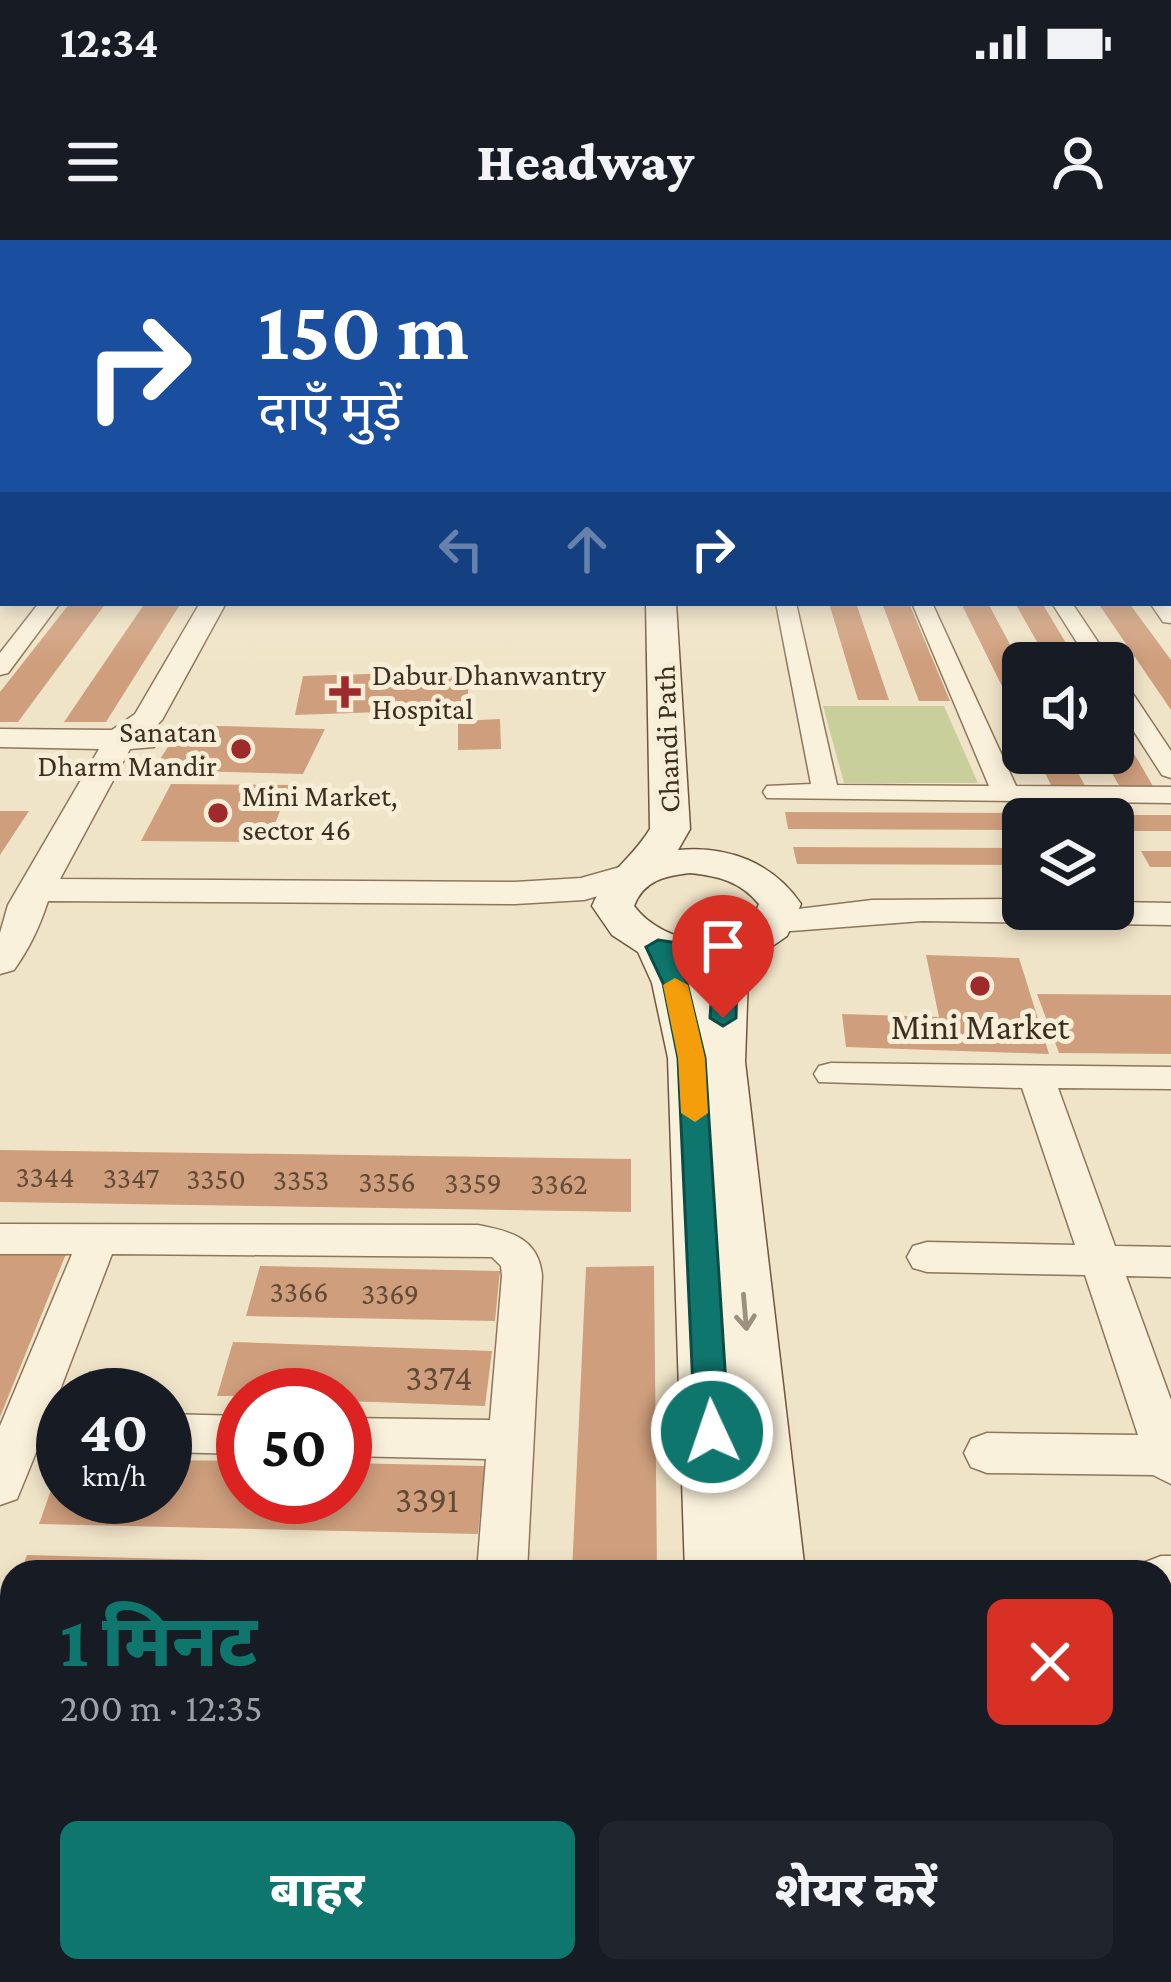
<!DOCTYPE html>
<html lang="hi">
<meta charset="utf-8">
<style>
body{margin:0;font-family:"Crimson Pro","Noto Sans Devanagari",serif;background:#20242c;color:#f1f3f6;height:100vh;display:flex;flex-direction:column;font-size:45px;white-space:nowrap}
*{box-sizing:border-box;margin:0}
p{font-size:39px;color:#9ea1a6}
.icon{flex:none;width:66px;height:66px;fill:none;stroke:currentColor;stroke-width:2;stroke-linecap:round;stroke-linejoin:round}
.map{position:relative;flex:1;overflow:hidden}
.drawer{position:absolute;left:0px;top:1320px;width:1173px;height:423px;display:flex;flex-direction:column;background:#171b24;border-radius:36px 36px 0 0;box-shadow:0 6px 18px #0003}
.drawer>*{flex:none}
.guide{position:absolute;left:0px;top:0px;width:1173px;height:366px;box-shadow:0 6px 18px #0003;background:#1a4fa0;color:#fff;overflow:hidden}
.fabs{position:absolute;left:1002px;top:402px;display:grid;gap:24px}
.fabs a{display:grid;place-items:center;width:132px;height:132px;border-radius:18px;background:#171b24;box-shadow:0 6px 18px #0003;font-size:60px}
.speed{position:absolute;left:36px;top:1128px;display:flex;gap:24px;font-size:60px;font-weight:700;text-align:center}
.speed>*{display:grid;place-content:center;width:156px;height:156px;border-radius:50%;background:#171b24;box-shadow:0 6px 18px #0003;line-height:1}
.speed small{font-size:30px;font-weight:400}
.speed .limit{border:18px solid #d22;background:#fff;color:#111}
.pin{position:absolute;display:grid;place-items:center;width:102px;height:102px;color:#fff;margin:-123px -51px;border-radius:50% 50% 50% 0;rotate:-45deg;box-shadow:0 0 12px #0007}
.pin .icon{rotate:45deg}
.me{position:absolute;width:132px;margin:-66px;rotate:357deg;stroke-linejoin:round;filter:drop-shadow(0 0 9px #0008)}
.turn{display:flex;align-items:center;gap:42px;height:252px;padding:0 60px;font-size:54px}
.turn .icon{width:156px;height:156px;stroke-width:2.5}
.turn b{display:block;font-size:84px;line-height:102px}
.lanes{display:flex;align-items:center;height:114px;padding:0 60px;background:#0003;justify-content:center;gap:60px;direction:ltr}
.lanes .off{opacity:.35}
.round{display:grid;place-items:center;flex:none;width:126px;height:126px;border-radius:18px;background:#20242c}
.summary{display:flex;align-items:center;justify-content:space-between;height:204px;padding:0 60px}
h1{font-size:72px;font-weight:800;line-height:90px;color:#0f766e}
.primary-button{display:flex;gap:24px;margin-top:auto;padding:24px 60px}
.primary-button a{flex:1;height:138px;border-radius:18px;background:#0f766e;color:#fff;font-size:48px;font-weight:800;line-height:138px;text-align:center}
.primary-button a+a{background:#20242c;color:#f1f3f6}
.status{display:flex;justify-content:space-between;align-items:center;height:84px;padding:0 60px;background:#171b24;direction:ltr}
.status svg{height:33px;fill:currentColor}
header{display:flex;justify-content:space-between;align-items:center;height:156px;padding:0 60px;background:#171b24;font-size:54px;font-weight:800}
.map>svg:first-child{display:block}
.green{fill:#c9cf9b}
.building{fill:#cf9f7d}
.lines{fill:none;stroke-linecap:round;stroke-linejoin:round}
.minor-casing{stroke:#8d765c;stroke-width:3}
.tertiary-casing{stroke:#8d765c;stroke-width:3}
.secondary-casing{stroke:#6f573f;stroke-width:3}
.minor{fill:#faf1dc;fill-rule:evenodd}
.tertiary{fill:#faf1dc;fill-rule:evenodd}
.secondary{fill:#faf1dc;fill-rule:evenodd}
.oneway{stroke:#9c907e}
.route{fill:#0f766e;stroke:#0a4d48;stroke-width:3}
.slow{fill:#f59e0b}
.poi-dot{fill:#9e2a2b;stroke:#f7eed8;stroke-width:4.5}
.labels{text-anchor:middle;stroke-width:10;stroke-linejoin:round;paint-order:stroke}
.far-poi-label{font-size:30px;fill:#3d2e20;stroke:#f7eed8;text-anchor:start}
.far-street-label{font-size:30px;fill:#3d2e20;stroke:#f7eed8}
.number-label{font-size:30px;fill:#624a37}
.poi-label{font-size:36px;fill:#3d2e20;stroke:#f7eed8}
.near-number-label{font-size:36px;fill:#624a37}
</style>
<div class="status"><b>12:34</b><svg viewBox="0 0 49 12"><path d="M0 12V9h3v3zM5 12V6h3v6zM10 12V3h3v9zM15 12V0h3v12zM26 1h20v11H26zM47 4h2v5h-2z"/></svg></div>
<header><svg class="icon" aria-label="menu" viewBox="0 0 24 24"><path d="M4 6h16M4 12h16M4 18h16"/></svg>Headway<svg class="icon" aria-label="person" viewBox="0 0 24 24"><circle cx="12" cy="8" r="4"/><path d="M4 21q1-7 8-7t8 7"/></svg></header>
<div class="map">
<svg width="1171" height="1742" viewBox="0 0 1171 1742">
<rect width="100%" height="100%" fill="#f0e4c8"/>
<path class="green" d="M823 466H944L978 543H844Z
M0 1462H12V1642L0 1641Z"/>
<path class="building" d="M70 363H106L18 482H0V452Z
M145 363H181L106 482H64Z
M829 363H856L889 460H858Z
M882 363H909L950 461H919Z
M961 363H988L1023 429V489Z
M1015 363H1042L1078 423H1049Z
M1098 363H1129L1171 420V470Z
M468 431V469L295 475 303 436Z
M500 479 501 509 458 510V481Z
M1113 480 1139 522 1154 548 1120 547 1100 513H1113Z
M182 485 325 489 303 534 153 530Z
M1035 513H1068L1086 548 1052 547Z
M171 544 290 545 268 602 141 601Z
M0 571H29L0 615Z
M785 572 1027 573 1030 579H1023V590L788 589Z
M1124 575H1171V591H1133Z
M793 607 1023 608V625L797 624Z
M1141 611H1171V627H1150Z
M926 715 1019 718 1049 814 846 807 842 774 939 777Z
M1037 754 1171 755V814L1059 813Z
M0 910 631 919V972L0 962Z
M0 1014H66L0 1177Z
M260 1026 500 1031 495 1081 246 1076Z
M654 1026 657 1332H572L586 1027Z
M233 1102 492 1111 485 1166 345 1161V1155L217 1156Z
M62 1219 63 1257H165V1220L243 1221V1257H345V1223L485 1226 478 1294 39 1284Z
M27 1315 288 1322 475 1326 474 1332H20Z"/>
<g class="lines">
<defs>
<path id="minor" d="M1170 228H1171V239H1170Z
M0 250H3L0 263Z
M0 324H3V336H0Z
M1170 362 1171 363V383L1163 382 1150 363Z
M39 363H60L8 433 0 435V413Z
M776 363H796L837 545 989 546 912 363H932L1016 546 1171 547V563L767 558 763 552 767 546 811 544Z
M1052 363H1072L1112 423H1090Z
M1113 434 1121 436 1171 511V538L1162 535 1113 459Z
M831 823 1171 827V849L1058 848 1115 1006 1171 1007V1037L1126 1036 1171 1160V1244L1153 1235 987 1233 971 1227 964 1213 971 1199 987 1193 1138 1195 1085 1035 927 1032 913 1028 907 1017 913 1006 927 1002 1075 1005 1022 848 819 842 814 834 819 826Z
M0 984 478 985C510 991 539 998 542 1036L527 1332H477L486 1219 345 1216V1178L490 1180 502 1036 501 1026 492 1017 112 1014 52 1171 63 1172V1210H37L17 1259 0 1265V1186L72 1014H0Z
M165 1174 243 1176V1214L165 1212Z
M1161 1316H1171V1362H1161V1332H1139L1143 1323Z
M0 1401H12V1453H0Z
M1161 1490 1171 1494V1578L1161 1574Z
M0 1655 12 1656V1716L0 1715Z
M1161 1671H1171V1731H1160Z
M445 1731H507V1742H445Z"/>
<path id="tertiary" d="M0 180H3V192H0Z
M200 363H226L162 480 150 492 159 500 154 507 130 509 60 639 515 642 581 638 634 623 647 626 652 634 647 642 584 660 515 664 48 661C39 688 30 707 14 730L0 734V693L8 665 99 509 0 507V489L112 490 135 474Z
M1023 659V669H1113V662L1171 663V685L922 681 778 692 765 689 759 681 765 673 872 660Z"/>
<path id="secondary" d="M646 363H676L690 589 678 610C728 605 773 623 801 664L787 696 758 716 748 735 745 822 805 1332H685L668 818 652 743 638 712 612 695 592 666C606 633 631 620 650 589ZM690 633C718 636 740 641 759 664 739 718 664 706 634 666 644 640 665 636 690 633ZM689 725 707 727 701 756Z
M698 1731H852L853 1742H699Z"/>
</defs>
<use href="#minor" class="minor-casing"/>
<use href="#tertiary" class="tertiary-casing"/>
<use href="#secondary" class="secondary-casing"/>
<use href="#minor" class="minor"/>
<use href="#tertiary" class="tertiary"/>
<use href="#secondary" class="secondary"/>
</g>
<defs><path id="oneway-shaft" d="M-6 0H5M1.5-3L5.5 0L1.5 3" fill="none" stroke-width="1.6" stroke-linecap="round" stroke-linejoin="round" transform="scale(3)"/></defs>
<use class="oneway" href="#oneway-shaft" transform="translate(745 1072) rotate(85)"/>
<linearGradient id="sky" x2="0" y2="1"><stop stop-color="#8fbad6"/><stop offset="0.42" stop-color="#f8f3e6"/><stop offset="1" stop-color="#f8f3e6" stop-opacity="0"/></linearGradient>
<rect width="1171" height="422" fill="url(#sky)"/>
<path class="route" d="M658 700 704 707 741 701 753 708 737 735 736 778 723 786 710 778 713 735 723 718 675 717 687 743 705 818 729 1192 724 1202 712 1207 700 1202 695 1192 678 818 663 743 646 707Z"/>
<path class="slow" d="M675 738 688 745 705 818 708 873 695 882 681 873 678 818 663 745Z"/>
<g class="poi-dot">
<path d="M339 434h12v12h12v12h-12v12h-12v-12h-12v-12h12z"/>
<circle cx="241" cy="509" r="12"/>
<circle cx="218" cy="573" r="12"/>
<circle cx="980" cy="746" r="12"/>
</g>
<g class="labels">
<g class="far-poi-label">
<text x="372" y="445">Dabur Dhanwantry<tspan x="372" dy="34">Hospital</tspan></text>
<text x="217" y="502" text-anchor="end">Sanatan<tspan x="217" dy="34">Dharm Mandir</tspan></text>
<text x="242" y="566">Mini Market,<tspan x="242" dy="34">sector 46</tspan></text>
</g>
<g class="far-street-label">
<text transform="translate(667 499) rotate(-92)" y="10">Chandi Path</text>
</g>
<g class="number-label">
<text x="45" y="947">3344</text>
<text x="131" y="948">3347</text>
<text x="216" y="949">3350</text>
<text x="301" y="950">3353</text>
<text x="387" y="952">3356</text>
<text x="473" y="953">3359</text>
<text x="559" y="954">3362</text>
<text x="299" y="1062">3366</text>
<text x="390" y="1064">3369</text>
</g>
<g class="poi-label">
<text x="980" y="799">Mini Market</text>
</g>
<g class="near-number-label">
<text x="439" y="1150">3374</text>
<text x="427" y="1272">3391</text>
</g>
</g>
</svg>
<div class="fabs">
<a><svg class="icon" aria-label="sound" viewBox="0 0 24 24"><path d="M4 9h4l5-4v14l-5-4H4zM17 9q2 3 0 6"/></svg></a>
<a><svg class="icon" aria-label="layers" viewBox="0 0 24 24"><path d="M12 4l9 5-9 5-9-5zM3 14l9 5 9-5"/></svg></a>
</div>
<div class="speed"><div>40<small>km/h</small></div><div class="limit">50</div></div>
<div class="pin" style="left:723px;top:778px;background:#d93025"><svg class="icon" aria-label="arrive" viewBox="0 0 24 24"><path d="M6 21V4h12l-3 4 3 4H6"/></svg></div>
<svg class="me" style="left:712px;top:1192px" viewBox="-20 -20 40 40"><circle r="17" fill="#0f766e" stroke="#fff" stroke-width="3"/><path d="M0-11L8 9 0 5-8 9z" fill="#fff"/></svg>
<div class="guide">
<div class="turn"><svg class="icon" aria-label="right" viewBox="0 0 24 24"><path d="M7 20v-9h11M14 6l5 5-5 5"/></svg><div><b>150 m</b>दाएँ मुड़ें</div></div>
<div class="lanes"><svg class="icon off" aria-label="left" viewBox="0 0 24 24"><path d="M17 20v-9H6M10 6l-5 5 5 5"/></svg><svg class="icon off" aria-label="ahead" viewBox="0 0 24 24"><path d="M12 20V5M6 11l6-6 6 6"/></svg><svg class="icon" aria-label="right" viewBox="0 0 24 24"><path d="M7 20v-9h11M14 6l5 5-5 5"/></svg></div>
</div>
<section class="drawer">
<div class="summary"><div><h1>1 मिनट</h1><p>200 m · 12:35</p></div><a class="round" style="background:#d93025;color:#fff"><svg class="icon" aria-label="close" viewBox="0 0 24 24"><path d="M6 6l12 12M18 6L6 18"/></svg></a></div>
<div class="primary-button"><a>बाहर</a><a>शेयर करें</a></div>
</section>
</div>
